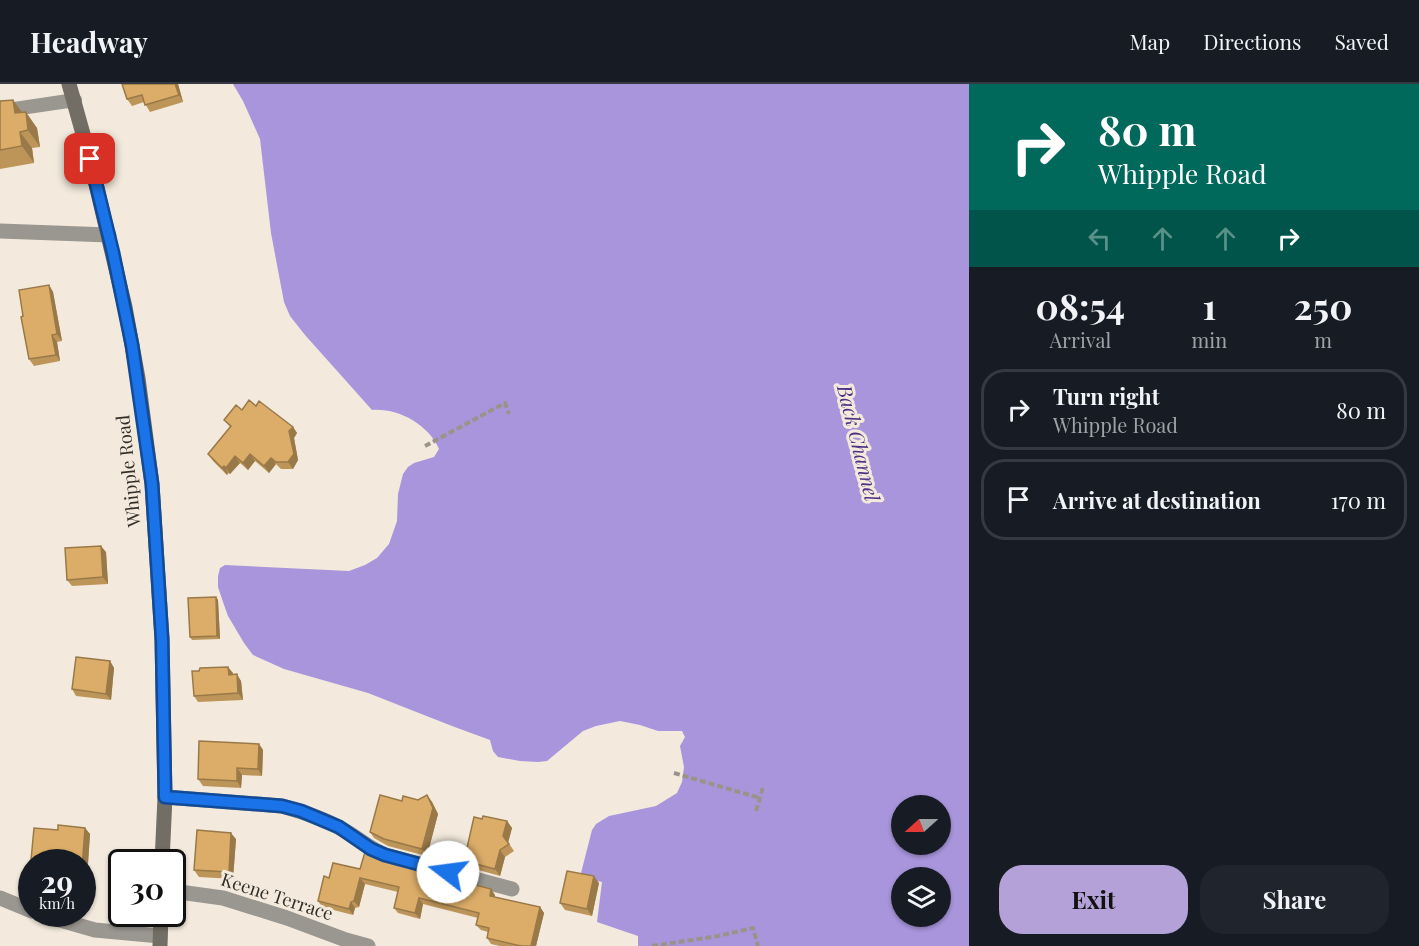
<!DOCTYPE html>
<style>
body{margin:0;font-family:"Playfair Display",serif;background:#20242c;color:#f1f3f6;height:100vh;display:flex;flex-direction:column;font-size:22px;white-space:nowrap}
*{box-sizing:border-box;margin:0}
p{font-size:20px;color:#9ea1a6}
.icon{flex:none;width:33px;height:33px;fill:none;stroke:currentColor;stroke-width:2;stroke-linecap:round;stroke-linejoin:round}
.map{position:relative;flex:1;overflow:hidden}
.drawer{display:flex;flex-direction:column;background:#171b24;width:450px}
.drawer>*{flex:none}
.banner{background:#00695c;color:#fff;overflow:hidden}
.needle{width:39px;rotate:249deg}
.fabs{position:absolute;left:891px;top:711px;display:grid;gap:12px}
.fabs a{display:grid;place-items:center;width:60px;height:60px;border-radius:50%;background:#171b24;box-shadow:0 2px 4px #0004;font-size:30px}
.speed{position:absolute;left:18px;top:765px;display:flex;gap:12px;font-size:30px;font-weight:700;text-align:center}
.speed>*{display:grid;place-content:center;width:78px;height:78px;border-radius:50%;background:#171b24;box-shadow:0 2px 4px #0004;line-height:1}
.speed small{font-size:15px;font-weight:400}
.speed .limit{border:3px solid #111;border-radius:9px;background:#fff;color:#111}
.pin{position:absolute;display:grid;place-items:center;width:51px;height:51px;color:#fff;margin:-26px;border-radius:12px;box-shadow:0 3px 9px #0006}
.me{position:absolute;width:66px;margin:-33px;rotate:285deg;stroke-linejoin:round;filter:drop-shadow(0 0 4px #0008)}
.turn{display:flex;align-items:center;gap:21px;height:126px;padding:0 30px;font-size:27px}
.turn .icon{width:78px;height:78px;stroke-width:2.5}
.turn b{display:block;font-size:42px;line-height:51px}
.lanes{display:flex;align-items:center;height:57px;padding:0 30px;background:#0003;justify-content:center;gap:30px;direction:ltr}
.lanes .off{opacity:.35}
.eta{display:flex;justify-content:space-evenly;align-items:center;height:102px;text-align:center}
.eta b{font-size:36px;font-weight:700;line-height:42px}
.primary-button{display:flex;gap:12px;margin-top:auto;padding:12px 30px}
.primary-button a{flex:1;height:69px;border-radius:24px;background:#b4a1d8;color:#111;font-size:24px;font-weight:700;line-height:69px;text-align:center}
.primary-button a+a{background:#20242c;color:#f1f3f6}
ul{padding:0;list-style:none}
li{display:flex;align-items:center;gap:18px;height:81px;margin:0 12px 9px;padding:0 18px;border:3px solid #363941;border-radius:24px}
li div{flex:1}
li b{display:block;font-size:22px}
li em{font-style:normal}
header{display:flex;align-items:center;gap:36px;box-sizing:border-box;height:84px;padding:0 30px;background:#171b24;border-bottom:2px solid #363941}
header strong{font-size:28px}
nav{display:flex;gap:33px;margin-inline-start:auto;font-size:21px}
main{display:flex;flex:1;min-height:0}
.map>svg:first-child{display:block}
.water{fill:#a895db;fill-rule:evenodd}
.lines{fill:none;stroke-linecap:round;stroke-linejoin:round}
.path{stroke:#9a938a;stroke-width:4;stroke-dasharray:6 3;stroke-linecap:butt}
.lane{stroke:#9a9690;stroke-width:14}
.street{stroke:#9a9690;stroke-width:15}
.secondary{stroke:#726d65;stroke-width:15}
.wall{fill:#bd9559}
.shaded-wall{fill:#9a7949}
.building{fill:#dcad68;stroke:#9a7949;stroke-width:1.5}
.route-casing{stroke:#114b97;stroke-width:15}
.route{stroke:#1a73e8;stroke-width:10}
.labels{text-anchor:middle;stroke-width:6;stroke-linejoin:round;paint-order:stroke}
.street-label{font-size:18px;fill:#312d28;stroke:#f3eadd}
.water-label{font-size:20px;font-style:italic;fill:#4e3183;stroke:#f3eadd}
</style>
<header>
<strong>Headway</strong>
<nav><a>Map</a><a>Directions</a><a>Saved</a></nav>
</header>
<main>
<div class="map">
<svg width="969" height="862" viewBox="0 0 969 862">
<rect width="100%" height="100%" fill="#f3eadd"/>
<path class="water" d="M233 0H969V862H638V852L597 838 602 798 580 793 592 746 596 740 609 732 656 722 677 709 682 698 684 683 680 662 685 653 682 647H658L640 641 620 637 596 642 583 647 547 677 538 678 520 677 498 673 493 667 490 656 452 642 368 609 284 585 253 571 244 559 228 532 223 518 218 503V492L220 484 225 481 349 487 365 481 377 474 389 460 397 437 398 410 403 390 408 383 414 379 434 373 439 365C428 340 398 324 372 326L305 251 290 232 284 218 271 149 260 55 243 17ZM902 722H940V760H902ZM902 794H940V832H902Z"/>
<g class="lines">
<path class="path" d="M425 362 505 319 509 330
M674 689 760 714
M756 727 763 703
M652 862 718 852 753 844 758 862"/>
<path class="lane" d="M0 27 75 16"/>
<path class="street" d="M0 147 109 151
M165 713 282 722C302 728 323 734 340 744 356 752 368 764 385 771L512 805
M172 807 223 814 287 834 346 856 368 862
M0 814 32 827
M39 830 95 846 160 852"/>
<path class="secondary" d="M69 0 90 75 125 223 138 294 152 400 162 555 165 713 162 778
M160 862 161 830"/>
</g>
<path class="wall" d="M122 0H178L183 18 150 28 144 18 132 22 127 15Z
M13 16 22 28 37 44 40 63 32 64 34 79 0 85V17Z
M49 201 53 208 62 257 57 258 60 277 34 282 29 275 23 232Z
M256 322 293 343 297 349 294 354 298 376 293 385H281L276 380 269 389 255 377 248 386 240 379 230 390 228 389 227 391 213 377 208 370 230 343 224 336 242 326Z
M106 468 108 500 72 502 67 496Z
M216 513 218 516 220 555 192 556 190 553Z
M110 577 114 584 111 616 76 612 72 605Z
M233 589V591L241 597 243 616 198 618 194 612Z
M259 660 263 666 262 692 242 691 241 704 203 702 198 695Z
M427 711 432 718 438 730 427 772 388 762 374 754 370 748 418 716Z
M507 737 512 744 508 758 514 767 505 773 500 792 468 783 464 777Z
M85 744 90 750 86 809H82V778H33L31 776 58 746Z
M236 755 233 795 199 793 194 786Z
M378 774 495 811V813L540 823 544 829 536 862H500L491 860 487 854 488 848 481 846 476 841 478 834 423 820 420 835 398 829 394 824 398 808 365 800 359 823 355 824 353 831 322 823 318 817 329 794 360 785Z
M599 799 592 832 565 826 560 819Z"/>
<path class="shaded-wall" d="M175 0H178L183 18 179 11Z
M13 16 25 32 15 29Z
M26 28 37 44 40 63 28 46Z
M20 48 32 64 34 79 22 62Z
M49 201 53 208 62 257 57 250Z
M52 251 57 258 60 277 56 271Z
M293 343 297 349 294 354 298 376 293 385 288 378 289 347Z
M250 370 255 377 248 386 243 379Z
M235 372 240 379 230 390 226 384Z
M271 374 276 380 269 389 264 382Z
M224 382 228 389 227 391 222 384Z
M101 462 106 468 108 500 103 493Z
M216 513 218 516 220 555 217 552Z
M110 577 114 584 111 616 106 610Z
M228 583 233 589 234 597 229 591Z
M237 590 241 597 243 616 238 609Z
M259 660 263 666 262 692 258 685Z
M237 684 242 691 241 704 237 697Z
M427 711 432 718 438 730 427 772 422 765Z
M507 737 512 744 508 759 503 752Z
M85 744 90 750 86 809 82 804V785Z
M231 749 236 755 233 795 229 788Z
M500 766 505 773 500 792 495 785Z
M594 792 599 799 592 832 587 825Z
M360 794 365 800 359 823 354 817Z
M491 805 495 811 494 817 490 812Z
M419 814 423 820 420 835 415 829Z
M351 818 355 824 353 831 349 825Z
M540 823 544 829 536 862H531Z"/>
<path class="building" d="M122 0H175L179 11 145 21 142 11 127 15Z
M13 16 15 29 26 28 28 46 20 48 22 62 0 66V17Z
M49 201 57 250 52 251 56 271 29 275 21 233 23 232 19 206Z
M249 316 256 322 259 317 293 343 289 347 294 370 288 378H276L271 374 264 382 250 370 243 379 235 372 226 384 224 382 222 384 208 370 231 342 224 336 236 321 242 326Z
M101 462 103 493 67 496 65 464Z
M216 513 217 552 190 553 188 514Z
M76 573 110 577 106 610 72 605Z
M228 583 229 591 237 590 238 609 194 612 192 587H199L200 584Z
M199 657 259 660 258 685 237 684V697L198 695Z
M380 711 402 717 403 712 418 716 427 711 433 724 422 765 384 755 370 748Z
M483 732 507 737 503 752 509 760 500 766 495 785 464 777 474 733 482 735Z
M58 741 85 744 82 785V778H55L31 776 34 744 58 746Z
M197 746 231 749 229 788 194 786Z
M365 768 378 774 417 786 491 805 490 812 540 823 531 862H521L487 854 489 844 476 841 479 829 419 814 415 829 394 824 399 803 360 794 354 817 351 818 349 825 318 817 324 792 329 794 333 779 360 785Z
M567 787 594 792 587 825 560 819Z"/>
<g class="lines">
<defs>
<path id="route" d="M90 75 113 169 132 261 152 400 162 555 165 713 282 722 301 727 339 743 371 765 385 771 448 788"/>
</defs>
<use href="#route" class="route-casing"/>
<use href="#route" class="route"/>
</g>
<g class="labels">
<g class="street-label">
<text transform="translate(129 387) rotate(-96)" y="6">Whipple Road</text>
<text transform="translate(277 813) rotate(18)" y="6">Keene Terrace</text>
</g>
<g class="water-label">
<text transform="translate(858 359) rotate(76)" y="7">Back Channel</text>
</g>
</g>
</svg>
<div class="fabs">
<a><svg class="needle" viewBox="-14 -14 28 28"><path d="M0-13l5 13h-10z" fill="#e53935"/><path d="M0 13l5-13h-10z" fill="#9ea1a6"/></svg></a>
<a><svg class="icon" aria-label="layers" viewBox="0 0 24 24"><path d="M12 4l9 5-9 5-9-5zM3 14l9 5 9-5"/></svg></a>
</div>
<div class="speed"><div>29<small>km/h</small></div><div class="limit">30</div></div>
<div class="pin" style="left:90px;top:75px;background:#d93025"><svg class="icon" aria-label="arrive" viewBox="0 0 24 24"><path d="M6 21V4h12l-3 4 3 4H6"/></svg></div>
<svg class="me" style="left:448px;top:788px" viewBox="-20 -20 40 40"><circle r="19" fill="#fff"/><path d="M0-13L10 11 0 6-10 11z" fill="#1a73e8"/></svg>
</div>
<section class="drawer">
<div class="banner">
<div class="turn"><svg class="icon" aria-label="right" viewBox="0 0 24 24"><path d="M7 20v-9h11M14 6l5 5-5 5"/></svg><div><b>80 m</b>Whipple Road</div></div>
<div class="lanes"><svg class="icon off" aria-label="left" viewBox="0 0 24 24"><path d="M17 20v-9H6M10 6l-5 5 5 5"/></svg><svg class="icon off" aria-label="ahead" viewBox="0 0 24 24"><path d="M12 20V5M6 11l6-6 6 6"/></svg><svg class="icon off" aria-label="ahead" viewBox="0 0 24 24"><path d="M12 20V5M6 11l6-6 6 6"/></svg><svg class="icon" aria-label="right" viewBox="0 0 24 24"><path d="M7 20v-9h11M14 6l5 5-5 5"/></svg></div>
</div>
<div class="eta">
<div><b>08:54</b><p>Arrival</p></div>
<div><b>1</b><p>min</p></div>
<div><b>250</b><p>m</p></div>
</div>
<ul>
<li><svg class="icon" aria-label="right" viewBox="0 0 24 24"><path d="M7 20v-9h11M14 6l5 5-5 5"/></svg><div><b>Turn right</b><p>Whipple Road</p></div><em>80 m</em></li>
<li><svg class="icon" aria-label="arrive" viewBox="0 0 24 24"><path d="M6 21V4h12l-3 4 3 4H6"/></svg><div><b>Arrive at destination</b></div><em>170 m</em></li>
</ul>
<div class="primary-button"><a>Exit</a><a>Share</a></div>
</section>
</main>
